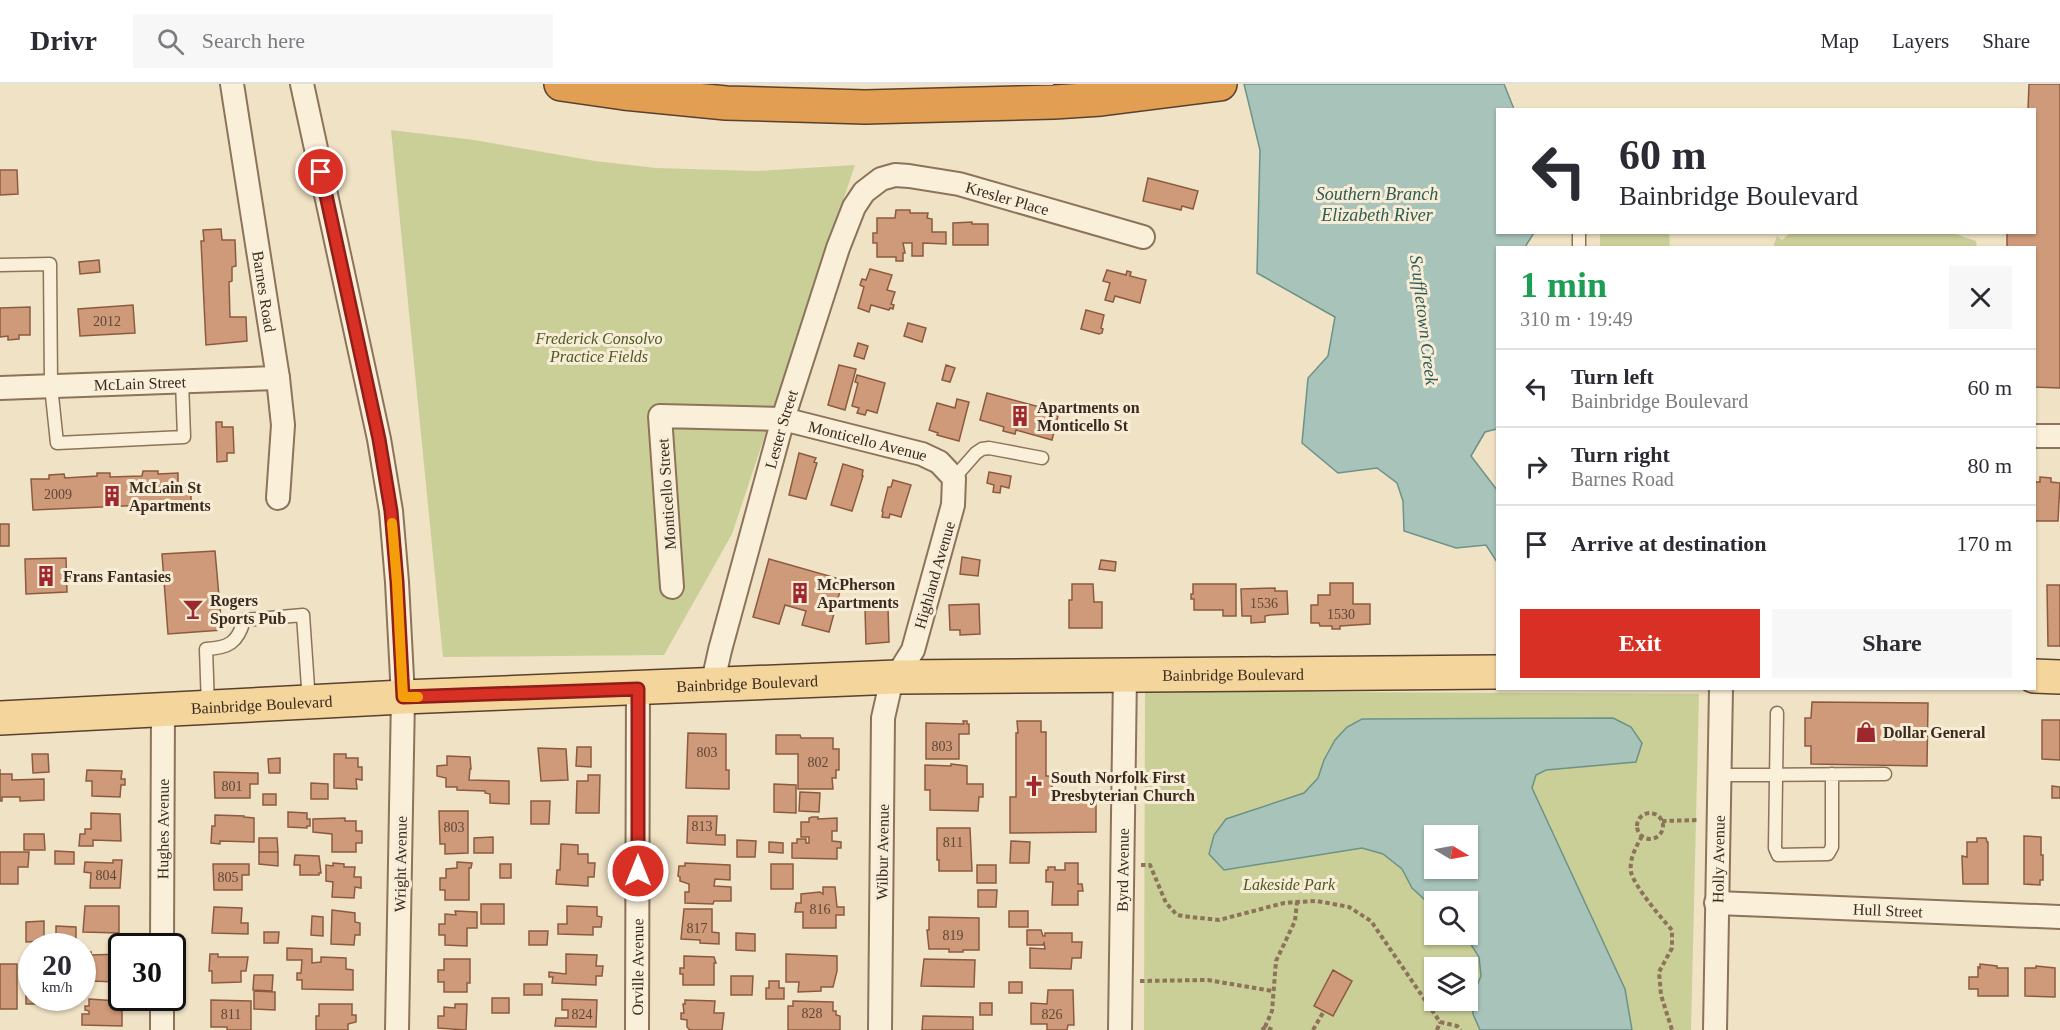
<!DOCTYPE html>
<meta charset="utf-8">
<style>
body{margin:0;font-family:"Times New Roman",serif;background:#f7f7f7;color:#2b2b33;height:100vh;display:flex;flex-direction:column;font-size:22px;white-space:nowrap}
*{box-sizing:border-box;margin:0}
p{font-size:20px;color:#7c7c81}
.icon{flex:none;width:33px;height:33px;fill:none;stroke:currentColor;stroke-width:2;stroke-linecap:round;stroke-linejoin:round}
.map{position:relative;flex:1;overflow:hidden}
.sheet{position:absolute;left:1496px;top:162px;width:540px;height:444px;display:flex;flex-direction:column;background:#fff;border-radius:0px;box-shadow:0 2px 4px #0004}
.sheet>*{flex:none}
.guide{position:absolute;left:1496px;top:24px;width:540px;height:126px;border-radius:0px;box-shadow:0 2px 4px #0004;background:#fff;color:#2b2b33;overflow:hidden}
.needle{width:39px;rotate:100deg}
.buttons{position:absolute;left:1424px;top:741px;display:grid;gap:12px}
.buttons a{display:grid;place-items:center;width:54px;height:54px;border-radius:0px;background:#fff;box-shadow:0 2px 4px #0004;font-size:30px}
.speed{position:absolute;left:18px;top:849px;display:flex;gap:12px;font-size:30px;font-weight:700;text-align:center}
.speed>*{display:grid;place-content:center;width:78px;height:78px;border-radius:50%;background:#fff;box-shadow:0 2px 4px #0004;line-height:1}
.speed small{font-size:15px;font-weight:400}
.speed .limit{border:3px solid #111;border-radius:9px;background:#fff;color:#111}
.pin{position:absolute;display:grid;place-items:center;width:51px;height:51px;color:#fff;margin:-26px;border:3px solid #fff;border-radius:50%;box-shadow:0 2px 6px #0007}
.me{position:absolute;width:66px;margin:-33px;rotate:0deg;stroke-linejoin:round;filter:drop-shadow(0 0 4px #0008)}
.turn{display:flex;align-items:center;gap:21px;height:126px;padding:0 24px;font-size:27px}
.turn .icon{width:78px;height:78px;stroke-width:2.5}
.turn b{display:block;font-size:42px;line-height:51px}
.round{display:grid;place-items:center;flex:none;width:63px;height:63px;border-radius:0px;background:#f7f7f7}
.summary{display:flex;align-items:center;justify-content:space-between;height:102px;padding:0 24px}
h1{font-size:36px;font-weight:700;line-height:45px;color:#1e9e55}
.cta{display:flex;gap:12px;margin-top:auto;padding:12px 24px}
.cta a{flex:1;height:69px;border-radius:0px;background:#d93025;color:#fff;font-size:24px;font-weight:700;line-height:69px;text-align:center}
.cta a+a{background:#f7f7f7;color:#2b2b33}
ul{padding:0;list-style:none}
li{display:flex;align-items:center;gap:18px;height:78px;padding:0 24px;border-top:2px solid #e1e1e2}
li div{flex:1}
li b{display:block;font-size:22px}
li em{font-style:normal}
header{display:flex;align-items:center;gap:36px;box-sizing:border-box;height:84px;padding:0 30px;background:#fff;border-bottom:2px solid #e1e1e2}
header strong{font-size:28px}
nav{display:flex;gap:33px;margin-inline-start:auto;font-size:21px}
.search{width:420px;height:54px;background:#f7f7f7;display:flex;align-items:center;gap:15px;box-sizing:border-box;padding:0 21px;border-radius:0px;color:#7c7c81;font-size:22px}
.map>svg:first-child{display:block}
.green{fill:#cacf98;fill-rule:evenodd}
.water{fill:#a7c3ba;stroke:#6d9288;stroke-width:1.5;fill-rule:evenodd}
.building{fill:#cf9a7a;stroke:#8c5b3f;stroke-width:1.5}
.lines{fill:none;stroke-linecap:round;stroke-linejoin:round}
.lane-casing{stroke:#8c735a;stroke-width:15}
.street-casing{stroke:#8c735a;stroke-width:26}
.primary-casing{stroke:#5a412e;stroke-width:36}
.highway-casing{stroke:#5a412e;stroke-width:36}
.path{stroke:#8c735a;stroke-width:4;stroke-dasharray:4.5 3;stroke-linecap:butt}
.lane{stroke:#faefd9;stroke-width:12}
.street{stroke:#faefd9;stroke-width:22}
.primary{stroke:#f4d59c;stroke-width:33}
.highway{stroke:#e29e53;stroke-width:33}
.route-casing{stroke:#8d1f18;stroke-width:15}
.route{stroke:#d93025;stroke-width:10}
.slow{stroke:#f59e0b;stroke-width:10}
.labels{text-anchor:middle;stroke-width:6;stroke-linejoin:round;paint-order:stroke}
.number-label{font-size:14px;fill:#604736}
.street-label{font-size:16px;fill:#3b2b1f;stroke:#f7ecd5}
.park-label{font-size:16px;font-style:italic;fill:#4d5924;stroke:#f7ecd5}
.poi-label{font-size:16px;font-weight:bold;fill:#3b2b1f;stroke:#f7ecd5;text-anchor:start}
.water-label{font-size:18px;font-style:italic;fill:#2d5c57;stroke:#f7ecd5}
</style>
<header>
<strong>Drivr</strong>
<div class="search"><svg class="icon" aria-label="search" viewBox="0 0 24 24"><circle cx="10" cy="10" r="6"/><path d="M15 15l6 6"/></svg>Search here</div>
<nav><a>Map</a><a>Layers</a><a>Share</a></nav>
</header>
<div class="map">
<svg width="2060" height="946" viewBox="0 0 2060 946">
<rect width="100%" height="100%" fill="#f0e2c5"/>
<path class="green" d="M391 46 474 56 595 77 656 84 756 87 855 81 732 450 664 571 443 573Z
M1949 148 1976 157 1977 163H1773L1777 152 1782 156 1790 149Z
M1600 149H1669L1670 163H1600Z
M1145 607 1699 610 1691 946H1144ZM1434 752H1467V784H1434ZM1434 818H1467V850H1434ZM1434 884H1467V916H1434Z"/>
<path class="water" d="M1244 0H1504L1514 25 1497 26V148L1534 149 1525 163 1497 164V345L1485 348 1471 372 1497 406V478L1486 461 1456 464 1404 447 1403 417 1397 399 1377 384 1338 389 1302 359 1308 294 1328 272 1335 233 1257 189 1260 66Z
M1613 634 1631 643 1642 659 1636 678 1546 686 1536 691 1532 704 1625 905 1632 946H1480L1473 930 1472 914 1481 892 1479 873 1465 851 1467 850V818H1434V824L1412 804 1402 785 1383 770 1362 764 1224 786 1209 770 1214 751 1226 735 1304 709 1318 694 1324 676 1335 656 1347 643 1362 635ZM1434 752H1467V784H1434Z"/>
<path class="building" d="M2029 0H2060V304L2034 303V164H2007V149H2003L2034 148V26H2028Z
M0 86H17L18 110 0 111Z
M1148 94 1198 107 1193 125 1182 122 1181 126 1143 117Z
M896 126H910V129H928L927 134 932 135V148H946V160L923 159V172H912V159H903L905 169H903V177H896V173H877V159H873V149H877V134H895Z
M972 138V140H988V161H953V139Z
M221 145 222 156H235L236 182 232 183V197L229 198 230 233H246L247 257 206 261 201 157H204L203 146Z
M99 176 100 188 80 190 79 178Z
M870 185 892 191 887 206 895 208 891 220 894 221 893 225 890 224 889 226 871 221 869 228 858 224 864 203 860 201 862 195 866 196Z
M1107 186 1126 191 1127 187 1131 188 1130 192 1146 196 1140 219 1115 212 1113 218 1105 216 1110 199 1103 197Z
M133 221 135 249 80 252 78 225Z
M30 223V251H19V255L8 256V252L0 253V224Z
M1086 226 1104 231 1101 244 1103 245 1102 249 1099 250 1081 245Z
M908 239 926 244 922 258 904 252Z
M858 259 868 262 864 275 854 272Z
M839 281 856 285 845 326 828 321Z
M946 281 955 284 950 298 942 296Z
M857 291 885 299 877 329 867 326 865 331 857 329 859 324 852 322 858 299 855 298Z
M987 309 1059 328 1052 356 1016 346 1015 350 1003 347 1004 343 980 336Z
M957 315 969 318 959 357 937 351 938 349 929 346 937 319 955 324Z
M216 338H222V343H233L234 369H227V377L217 378Z
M799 369 816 374 814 378 817 379 806 415 789 411Z
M843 380 863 386 862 392H863L852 427 831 421Z
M143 387H158V390L178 389V404L191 403V419L33 426 31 395H49V391L64 390 65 394 97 392V389H110V393L142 392Z
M989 388 1011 392 1009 404 1001 402 1000 409 993 408 994 401 987 399Z
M2040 393 2051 394V398L2060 399 2058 437H2034L2035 398H2040Z
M893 396 911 401 901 433 890 430 889 434 882 433 883 428 882 427 888 403H891Z
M0 440H9V462H0Z
M215 467 222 546 168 550 162 470Z
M962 473 980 476 978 492 960 490Z
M66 474 67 508 26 510 25 475Z
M769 475 843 496 829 548 802 541 806 527 785 521 779 540 753 533Z
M1101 476 1116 478 1115 487 1099 485Z
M1330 499H1353V520H1370V540L1340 542V545H1332V542H1320L1319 539H1311V521H1318V511H1330Z
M1072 500H1093L1094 518H1102V544H1069V516H1072Z
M1193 500H1236V532H1223V526H1194V515H1191V510H1193Z
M2047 501H2060V562H2048Z
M1275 504V507H1287L1288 530 1270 531 1265 532V538L1251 539V532H1242L1241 505Z
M979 520 980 550 960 551V546H950L949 521Z
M888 524 889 558 866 560 865 525Z
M1812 618 1928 619 1927 682 1811 680V662H1805V634H1811Z
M2042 636H2060V676L2042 675Z
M963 637H967V640H969V650H959V675H926V639L964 640Z
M1017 637H1041V648H1046V692H1052V713L1096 712V748L1010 749V713H1016V649H1018Z
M688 649 726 650V686H729V705L686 704Z
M776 651H800L801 654H833V665H839V686H836V694H832L833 705H798V670H776Z
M577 663H591V683L576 682Z
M538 664 566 665 568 696 541 697Z
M32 670H48L49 688 33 689Z
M334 670H346V674H358V683H362V696L356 695 357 705 334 704Z
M447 672 470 673 471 685H470L469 696 509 697V720L490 719V710L485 709V707L457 706V703H446V694L437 692V682L447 681Z
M280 674V689H269L268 675Z
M951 680 967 682V700H983V713H979L978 727 930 726V706H925V681L951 682Z
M0 685V690H12V696L44 695V716L20 717V713H2V717H0Z
M87 686 122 687 121 695H125V701H121L120 713 92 712V697H86Z
M214 688 258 689V700H250V714H215Z
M588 691H600L599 729H576L577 697H588Z
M311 699 328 700V715H311Z
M774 700 796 701V729L774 728Z
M2052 702 2060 703V714H2052Z
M800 708 820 709 819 728 799 727Z
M263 710H276V721H263Z
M531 717H550L549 740H531Z
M439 727H468V769L445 770V760H440Z
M288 728 307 729V735H310V742H307V744L288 743Z
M91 729 120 730 121 757 93 756V762H79L80 750H85V745H91Z
M215 731 244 732V733L254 734V758L220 757V760L211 759 212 742H215Z
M688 732H717L716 751H725V761L687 759Z
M812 733H818V735L837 734V747H832V757L841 758V764H837V775L792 774V759H797V755H806V759H809V753H801V738H809V734Z
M345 734V737H356V747H362V759H356V768H332V750L313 748V735Z
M937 744H970L972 787H939V776H937Z
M24 750H44L45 766H24Z
M2024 752 2041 753V771H2043V796H2040V801L2024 800Z
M493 753V769H474V754Z
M259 754H277L278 768H259Z
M1977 754H1986L1987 758H1988V800H1963L1962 772 1967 773V758H1977Z
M737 756 756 757 755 773H737Z
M1011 757 1030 758 1029 779H1010Z
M769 758 783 759V769L769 768Z
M561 760 578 761V770H588V779H595L594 793H588V802L556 800 557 786H560Z
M55 767 74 768V780H55Z
M0 768H29L28 783H18V800H0Z
M259 768H278V782L259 780Z
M295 771 319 772 321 789H319V791H300V781H294Z
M113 776H122L120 804H90L91 789 84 788 85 778 113 779Z
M457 778 472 779 471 784H469V816H445V806H440V794H446V785L457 784Z
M333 779 344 780V783H355L354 793H361V804L355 803 354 814 332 813 333 798 326 797V781L333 782Z
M685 779 730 781V796L715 795 714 802 731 803V817H714L713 820 685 819V808H689V800L680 797V793L678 792 679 782H685Z
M1065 779H1078V800H1082L1083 807H1078V821H1052L1053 798H1046V786H1048V783H1055V786H1065Z
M213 780H249V791H242V806H214Z
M500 780H511V794H500Z
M771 780H793V805H771Z
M977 781H996V799H977Z
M823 803H835L837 823H844V831H836V844H803V828H795L796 819H801V810L820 808 823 810Z
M978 806H997L996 823H978Z
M481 820H504V840H481Z
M85 822H119V849L83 848Z
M567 822 597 823V832L602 833 601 843H593V851L558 850V840H567Z
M214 823 242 824 241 839H248V850L212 849Z
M684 825H712V848L719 849V860L700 859V856L681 855Z
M332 826 355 829V838L360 839V851H355L354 861 331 860Z
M455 827 477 828V844H467V862L445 861V851H439V840H445V830L456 831Z
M1009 827H1028V843H1009Z
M312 832 323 833V852L311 851Z
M929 833 979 834V866H963V868H949V865H929L927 846H929Z
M44 837V857L26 858V838Z
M56 842 76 843V859H56Z
M1027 846H1041L1043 852H1045V849H1072V858H1082L1081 874H1072L1071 885 1030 884V864L1045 865 1044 859 1043 861H1027Z
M529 847H548L547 861H529Z
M264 848H279L278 859H264Z
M736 849 755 850V867L736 866Z
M287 864 312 865V879L321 878V873L346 874V885L353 886V906L302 905V896H297V889H301L302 876H287Z
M86 868H91V871L121 870V886L118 887V898L89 897 88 882H83V871H86Z
M210 870H218V873H248L246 887H241V898L212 899V887H209Z
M566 870 597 871 596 882H603L602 892H596V901L552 899 553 893H549V888L566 890Z
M786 870 837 872V887L833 903H821V907L798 908 799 898H786Z
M684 872 714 873 716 879H714V901H683V890H680V884H684Z
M444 875H470V899H467V908H444V898H438V886H444Z
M924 875 975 876 974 903 921 902Z
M0 880H17V925H0Z
M1980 880 1997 882V884H2008V912H1978V905H1969V893H1978V883L1980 884Z
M2036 882 2055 884V913L2025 912V884H2036Z
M1333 886 1352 897 1333 932 1314 922Z
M254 891H273L272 907 253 906Z
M731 892H753L752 911H731Z
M769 897H779V904H784V915H766V904H769Z
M1009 898H1022V909H1009Z
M524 900H542V911H524Z
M1048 906H1073L1074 941H1068L1067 946H1047V940H1031V919L1047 920Z
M254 907 275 908V926L254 925Z
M26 909H32V914H37V920H26Z
M51 914H65L64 922 50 921Z
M492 914H509V929H492Z
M89 915 118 917V920H120L118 926 122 927V942L82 941V930H89V927L85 926V922H89Z
M562 915 597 916 596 943 555 942 556 934H568V926H562Z
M211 916 251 917V946H227V943H211Z
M685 916 715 917 714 929H724L722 946H690L687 943V936L681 935V929H684L683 920H685Z
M793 917 833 918V927H836V931L840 932V946H788V922H793Z
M980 919H992V931H980Z
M319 920H352V931H356V938L348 940V946H316V932H319Z
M455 920H467L466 946 438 944V932H444V923L455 924Z
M923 932 973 933V946H922Z"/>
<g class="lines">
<defs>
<path id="lane" d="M1579 164V148
M0 181 50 180 51 302 57 359 184 353 182 297
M954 394 976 369 982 365 989 364 1042 374
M208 623 206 565C228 564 238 559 244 536L303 531 309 618
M1777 629 1775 764 1778 771 1828 770 1832 763V690
M1719 691 1885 690"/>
<g id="street">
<path id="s1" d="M232 0 278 294 283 341 278 414"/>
<path d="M302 0 379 355 391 427 397 498 403 613 397 946"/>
<path id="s2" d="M0 304 278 294"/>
<path d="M2034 352H2060"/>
<path id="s3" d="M672 503 660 332 783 335 922 370 939 378 954 394 953 421 913 566 890 603 883 634 880 946"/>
<path id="s4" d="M712 602 720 566 783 335 838 164 854 123 864 108 881 95 895 91 909 92 959 100 1143 153"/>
<path id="s5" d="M1716 819 2060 833"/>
<path id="s6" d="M162 862 163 627"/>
<path d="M162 946V914"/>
<path id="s7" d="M637 946 638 605"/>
<path id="s8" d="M1120 946 1125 590"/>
<path id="s9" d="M1715 946 1721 604"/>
</g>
<g id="primary">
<path d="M2034 592 2060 593"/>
<path id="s10" d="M0 634 403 613 897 593 1497 588"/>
</g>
<path id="highway" d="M561 0 624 9 726 19 865 23 1054 18 1101 15 1220 0"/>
</defs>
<use href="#lane" class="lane-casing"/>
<use href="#street" class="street-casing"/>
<use href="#primary" class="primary-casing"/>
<use href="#highway" class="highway-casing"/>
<path class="path" d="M1637 742a13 13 0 1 1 26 0a13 13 0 1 1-26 0Z
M1662 737 1699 736
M1642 752C1636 763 1629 775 1631 788 1634 802 1662 835 1672 846V864L1659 888 1661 911 1672 946
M1141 781H1150L1166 819 1177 831 1190 833 1219 836 1284 819 1297 818 1317 817 1349 823 1371 837 1440 938 1457 942 1461 946
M1140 897 1208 896 1273 907
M1265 943 1272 927 1276 877 1295 837 1297 818
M1262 946 1265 943 1273 946
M1313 946 1324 927
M1437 946 1440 938"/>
<use href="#lane" class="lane"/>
<use href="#street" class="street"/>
<use href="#primary" class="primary"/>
<use href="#highway" class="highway"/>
</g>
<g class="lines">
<defs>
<path id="route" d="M321 88 379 355 391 427 397 498 403 613 638 605V787"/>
</defs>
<use href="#route" class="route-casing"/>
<use href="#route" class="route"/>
<path class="slow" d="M392 439 397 498 403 613H418"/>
</g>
<defs>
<symbol id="building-bare" viewBox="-9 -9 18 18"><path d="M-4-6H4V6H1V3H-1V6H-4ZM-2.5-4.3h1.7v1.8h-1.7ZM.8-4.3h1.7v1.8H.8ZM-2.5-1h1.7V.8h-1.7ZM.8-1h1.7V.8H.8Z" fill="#9d282d" stroke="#f7ecd5" stroke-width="2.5" paint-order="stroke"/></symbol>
<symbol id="bar-bare" viewBox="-9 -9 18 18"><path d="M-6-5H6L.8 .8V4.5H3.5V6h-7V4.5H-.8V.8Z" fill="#9d282d" stroke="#f7ecd5" stroke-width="2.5" paint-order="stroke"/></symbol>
<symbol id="shop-bare" viewBox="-9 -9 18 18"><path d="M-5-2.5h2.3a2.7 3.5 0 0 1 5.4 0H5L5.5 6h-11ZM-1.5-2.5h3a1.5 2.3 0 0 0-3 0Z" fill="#9d282d" stroke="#f7ecd5" stroke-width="2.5" paint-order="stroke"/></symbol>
<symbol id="church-bare" viewBox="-9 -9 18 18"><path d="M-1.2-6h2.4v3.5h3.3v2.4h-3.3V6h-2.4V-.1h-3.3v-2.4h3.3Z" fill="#9d282d" stroke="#f7ecd5" stroke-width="2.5" paint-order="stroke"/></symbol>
</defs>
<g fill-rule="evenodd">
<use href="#building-bare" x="1005" y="317" width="30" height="30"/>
<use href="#building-bare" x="97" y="397" width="30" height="30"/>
<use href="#building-bare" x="31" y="477" width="30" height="30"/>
<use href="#building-bare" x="785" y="494" width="30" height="30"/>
<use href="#bar-bare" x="178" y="510" width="30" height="30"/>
<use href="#shop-bare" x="1851" y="633" width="30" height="30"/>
<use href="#church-bare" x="1019" y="687" width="30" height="30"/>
</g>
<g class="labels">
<g class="number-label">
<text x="107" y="242">2012</text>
<text x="58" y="415">2009</text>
<text x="1264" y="524">1536</text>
<text x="1341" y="535">1530</text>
<text x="942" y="667">803</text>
<text x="707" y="673">803</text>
<text x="818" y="683">802</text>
<text x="232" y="707">801</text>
<text x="702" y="747">813</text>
<text x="454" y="748">803</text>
<text x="953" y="763">811</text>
<text x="106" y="796">804</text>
<text x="228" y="798">805</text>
<text x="820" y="830">816</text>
<text x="697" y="849">817</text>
<text x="953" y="856">819</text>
<text x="812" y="934">828</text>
<text x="231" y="935">811</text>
<text x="582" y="935">824</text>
<text x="1052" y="935">826</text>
</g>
<g class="street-label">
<text dy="6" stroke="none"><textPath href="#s4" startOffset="669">Kresler Place</textPath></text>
<text dy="6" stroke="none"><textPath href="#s1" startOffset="210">Barnes Road</textPath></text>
<text dy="6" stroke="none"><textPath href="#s2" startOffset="140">McLain Street</textPath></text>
<text dy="6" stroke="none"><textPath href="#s4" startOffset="266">Lester Street</textPath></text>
<text dy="6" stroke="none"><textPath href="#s3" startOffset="382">Monticello Avenue</textPath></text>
<text transform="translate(666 410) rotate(-94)" y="6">Monticello Street</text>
<text transform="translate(934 491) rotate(-74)" y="6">Highland Avenue</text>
<text dy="6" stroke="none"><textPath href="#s10" startOffset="1234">Bainbridge Boulevard</textPath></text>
<text dy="6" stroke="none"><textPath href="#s10" startOffset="748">Bainbridge Boulevard</textPath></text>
<text dy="6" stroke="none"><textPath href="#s10" startOffset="262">Bainbridge Boulevard</textPath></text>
<text dy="6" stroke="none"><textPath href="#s6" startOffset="117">Hughes Avenue</textPath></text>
<text transform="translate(882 768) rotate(-89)" y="6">Wilbur Avenue</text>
<text dy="6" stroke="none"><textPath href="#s9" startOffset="171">Holly Avenue</textPath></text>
<text transform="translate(400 780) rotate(-89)" y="6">Wright Avenue</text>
<text dy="6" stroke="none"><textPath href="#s8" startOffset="160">Byrd Avenue</textPath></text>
<text dy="6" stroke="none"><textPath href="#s5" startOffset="172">Hull Street</textPath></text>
<text dy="6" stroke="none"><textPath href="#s7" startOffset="63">Orville Avenue</textPath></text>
</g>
<g class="park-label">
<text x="599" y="260">Frederick Consolvo<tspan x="599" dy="18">Practice Fields</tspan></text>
<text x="1289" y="806">Lakeside Park</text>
</g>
<g class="poi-label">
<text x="1037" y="329">Apartments on<tspan x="1037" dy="18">Monticello St</tspan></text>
<text x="129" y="409">McLain St<tspan x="129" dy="18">Apartments</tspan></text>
<text x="63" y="498">Frans Fantasies</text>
<text x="817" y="506">McPherson<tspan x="817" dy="18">Apartments</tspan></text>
<text x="210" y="522">Rogers<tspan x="210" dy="18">Sports Pub</tspan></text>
<text x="1883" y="654">Dollar General</text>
<text x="1051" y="699">South Norfolk First<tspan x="1051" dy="18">Presbyterian Church</tspan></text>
</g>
<g class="water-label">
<text x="1377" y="116">Southern Branch<tspan x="1377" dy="21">Elizabeth River</tspan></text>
<text transform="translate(1424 236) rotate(83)" y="6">Scuffletown Creek</text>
</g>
</g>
</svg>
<div class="buttons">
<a><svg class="needle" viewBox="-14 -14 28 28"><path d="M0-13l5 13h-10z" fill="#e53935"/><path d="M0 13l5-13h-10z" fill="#7c7c81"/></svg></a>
<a><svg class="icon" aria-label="search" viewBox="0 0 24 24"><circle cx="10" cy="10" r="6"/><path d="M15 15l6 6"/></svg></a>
<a><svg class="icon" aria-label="layers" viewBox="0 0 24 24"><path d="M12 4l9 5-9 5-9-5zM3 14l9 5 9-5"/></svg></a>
</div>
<div class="speed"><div>20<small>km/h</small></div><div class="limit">30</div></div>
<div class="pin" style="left:321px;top:88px;background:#d93025"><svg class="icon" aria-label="arrive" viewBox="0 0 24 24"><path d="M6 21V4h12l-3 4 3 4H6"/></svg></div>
<svg class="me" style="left:638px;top:787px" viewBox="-20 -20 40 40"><circle r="17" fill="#d93025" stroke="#fff" stroke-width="3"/><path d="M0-11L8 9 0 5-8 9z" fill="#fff"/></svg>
<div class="guide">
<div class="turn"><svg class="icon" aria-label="left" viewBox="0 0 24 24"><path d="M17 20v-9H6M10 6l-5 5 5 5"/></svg><div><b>60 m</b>Bainbridge Boulevard</div></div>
</div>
<section class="sheet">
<div class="summary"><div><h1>1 min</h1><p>310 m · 19:49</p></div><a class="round"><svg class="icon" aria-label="close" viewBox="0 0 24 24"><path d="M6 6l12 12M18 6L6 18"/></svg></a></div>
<ul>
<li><svg class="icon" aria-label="left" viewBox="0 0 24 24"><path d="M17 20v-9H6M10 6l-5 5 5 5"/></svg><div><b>Turn left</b><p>Bainbridge Boulevard</p></div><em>60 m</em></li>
<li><svg class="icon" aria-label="right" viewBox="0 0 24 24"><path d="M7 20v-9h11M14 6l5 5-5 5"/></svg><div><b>Turn right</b><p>Barnes Road</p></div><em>80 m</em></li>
<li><svg class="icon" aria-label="arrive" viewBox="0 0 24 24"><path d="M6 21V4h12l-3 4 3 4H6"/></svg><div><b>Arrive at destination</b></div><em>170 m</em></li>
</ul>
<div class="cta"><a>Exit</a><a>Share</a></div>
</section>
</div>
